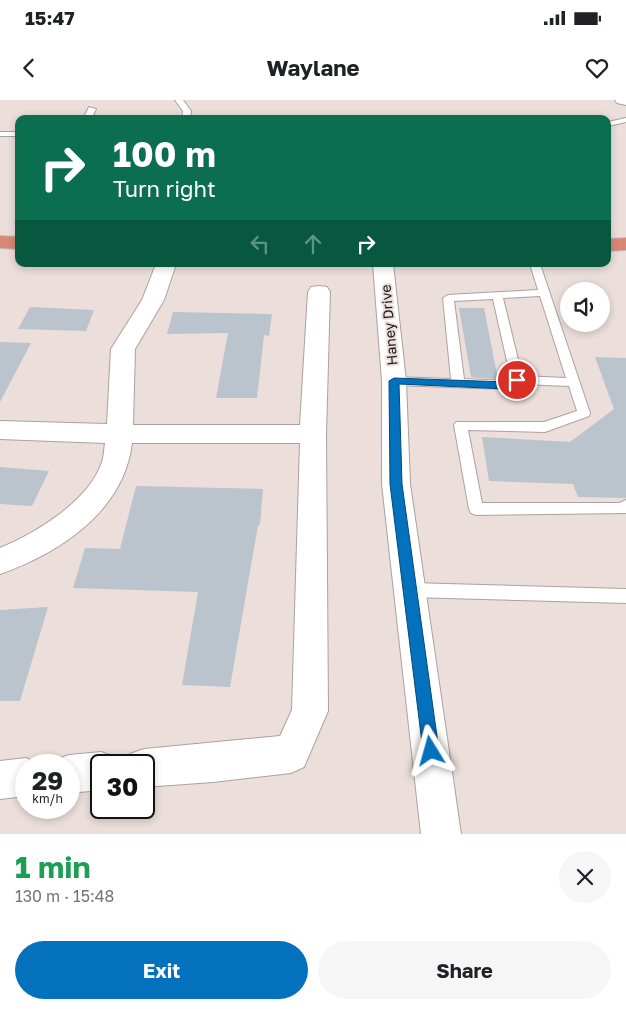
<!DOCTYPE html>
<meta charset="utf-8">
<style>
body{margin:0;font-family:"Golos Text",sans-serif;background:#f6f6f6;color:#202124;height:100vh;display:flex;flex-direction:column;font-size:19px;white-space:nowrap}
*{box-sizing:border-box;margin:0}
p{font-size:16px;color:#757577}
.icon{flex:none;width:28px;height:28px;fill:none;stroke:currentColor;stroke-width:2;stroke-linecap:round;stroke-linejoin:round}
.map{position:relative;height:734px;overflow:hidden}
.details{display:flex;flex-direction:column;background:#fff;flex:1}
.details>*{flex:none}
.guide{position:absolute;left:15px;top:15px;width:596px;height:152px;border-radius:10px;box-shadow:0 2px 8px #0003;background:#0b6e4f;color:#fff;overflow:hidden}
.buttons{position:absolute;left:560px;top:182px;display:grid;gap:10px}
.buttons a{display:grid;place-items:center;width:50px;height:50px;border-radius:50%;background:#fff;box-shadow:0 2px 8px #0003;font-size:25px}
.speed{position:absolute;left:15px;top:654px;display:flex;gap:10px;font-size:25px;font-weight:700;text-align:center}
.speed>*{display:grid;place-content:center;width:65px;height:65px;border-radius:50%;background:#fff;box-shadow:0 2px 8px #0003;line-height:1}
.speed small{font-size:12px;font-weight:400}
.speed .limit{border:2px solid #111;border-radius:8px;background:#fff;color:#111}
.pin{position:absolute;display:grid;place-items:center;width:42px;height:42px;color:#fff;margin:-21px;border:2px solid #fff;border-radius:50%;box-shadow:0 1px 5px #0007}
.me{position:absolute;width:55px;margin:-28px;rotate:352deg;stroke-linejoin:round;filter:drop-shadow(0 0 4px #0008)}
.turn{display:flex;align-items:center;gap:18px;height:105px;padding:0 15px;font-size:22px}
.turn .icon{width:65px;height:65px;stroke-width:2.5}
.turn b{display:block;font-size:35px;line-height:42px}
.lanes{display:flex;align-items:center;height:48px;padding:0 15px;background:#0003;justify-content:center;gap:25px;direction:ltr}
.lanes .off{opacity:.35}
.round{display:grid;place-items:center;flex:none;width:52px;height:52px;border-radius:26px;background:#f6f6f6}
.head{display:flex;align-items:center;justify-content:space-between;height:85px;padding:0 15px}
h1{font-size:30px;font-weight:700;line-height:38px;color:#1e9e55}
.cta{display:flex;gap:10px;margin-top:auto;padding:10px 15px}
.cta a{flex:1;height:58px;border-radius:30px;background:#0471bc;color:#fff;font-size:20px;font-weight:700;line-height:58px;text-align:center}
.cta a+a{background:#f6f6f6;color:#202124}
.status{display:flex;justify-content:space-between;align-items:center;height:35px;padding:0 25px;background:#fff;direction:ltr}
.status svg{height:14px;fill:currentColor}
header{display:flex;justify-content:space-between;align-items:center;height:65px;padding:0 15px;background:#fff;font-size:22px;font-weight:700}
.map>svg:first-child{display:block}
.building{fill:#bbc3cc}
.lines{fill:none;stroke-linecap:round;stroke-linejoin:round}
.service-casing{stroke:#ada19e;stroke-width:2}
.minor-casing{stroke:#ada19e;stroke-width:2}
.trunk-casing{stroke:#bfbebd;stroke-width:2}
.service{fill:#fff;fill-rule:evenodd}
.minor{fill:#fff;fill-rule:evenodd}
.trunk{fill:#d88874;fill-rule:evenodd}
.route{fill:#0471bc;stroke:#03497a}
.labels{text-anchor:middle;stroke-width:4;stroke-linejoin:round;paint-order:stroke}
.street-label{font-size:14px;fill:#1b1615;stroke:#ebdedb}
</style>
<div class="status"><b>15:47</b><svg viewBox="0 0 49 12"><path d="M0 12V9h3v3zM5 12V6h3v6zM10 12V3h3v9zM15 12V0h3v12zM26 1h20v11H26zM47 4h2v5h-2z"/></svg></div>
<header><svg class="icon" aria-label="back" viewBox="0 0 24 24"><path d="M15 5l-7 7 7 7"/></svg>Waylane<svg class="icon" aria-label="heart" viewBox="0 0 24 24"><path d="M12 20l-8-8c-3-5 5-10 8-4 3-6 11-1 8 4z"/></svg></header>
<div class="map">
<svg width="626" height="734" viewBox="0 0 626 734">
<rect width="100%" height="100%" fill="#ebdedb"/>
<path class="building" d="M30 207 94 210 86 231 18 229Z
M459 208H484L498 279 471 277Z
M173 212 272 214 269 236 264 235 257 298H216L228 233 167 234Z
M0 242 31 243 0 302Z
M595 257 626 258V398L578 397 573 384 489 381 482 337 570 342 614 309Z
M0 367 49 371 32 406 0 404Z
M136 386 263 389 260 425H258L230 587 182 585 198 492 73 488 85 448 120 449Z
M48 507 20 601H0V510Z"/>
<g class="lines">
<defs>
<path id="service" d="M175 0H183L191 11 190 19H182L183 11Z
M89 7 96 9 91 19H83Z
M626 18V22L608 26V22Z
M0 32H19V36H0Z
M530 164H540L590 313 589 316 545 332 468 330 482 403H619L626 400V413L476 415 471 413 469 409 454 325 456 322H544L577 311 569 286 520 284 516 288 507 289 394 285 388 281 394 277 451 279 443 198 448 195 538 190ZM540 196 566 278 522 276 503 198ZM493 199 511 279 509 281 464 279 454 201Z
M410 483 626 489V503L410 497 404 495 402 490 404 485Z"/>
<path id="minor" d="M615 0H626V5L617 3Z
M156 164H176L164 200 135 249 133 325H300L308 192 311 187 319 186 327 187 330 192 326 334 328 611 304 667 291 673 213 682 144 687V665H126L130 654 144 649 280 636 292 610 300 343H132C124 411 60 453 0 474V448C36 433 89 401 102 362 104 356 104 349 105 343L0 339V321L107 324 111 249 142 200Z
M373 164H393L406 281 410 384 461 734H421L382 384V281Z
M101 652 115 657 118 665H101V690L69 693V665H54L55 660 69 655Z
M26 658 40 665H26V696L0 699V661Z"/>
<path id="trunk" d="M0 136 19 137V149L0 148Z
M626 138V150L608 151V139Z"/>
</defs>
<use href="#service" class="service-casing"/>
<use href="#minor" class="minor-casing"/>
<use href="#trunk" class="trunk-casing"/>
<use href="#service" class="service"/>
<use href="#minor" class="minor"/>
<use href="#trunk" class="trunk"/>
</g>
<path class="route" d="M517 277 522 280C518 286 514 288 507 289L399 284 402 384 439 651 437 657 431 659 426 657 423 651 390 384 389 281 394 278 507 282Z"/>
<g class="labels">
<g class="street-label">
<text transform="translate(389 225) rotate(-95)" y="5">Haney Drive</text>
</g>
</g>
</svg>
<div class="buttons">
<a><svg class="icon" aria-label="sound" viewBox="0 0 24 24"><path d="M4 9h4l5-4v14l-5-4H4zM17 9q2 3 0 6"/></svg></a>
</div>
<div class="speed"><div>29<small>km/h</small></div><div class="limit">30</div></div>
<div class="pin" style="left:517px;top:280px;background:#d93025"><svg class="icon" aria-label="arrive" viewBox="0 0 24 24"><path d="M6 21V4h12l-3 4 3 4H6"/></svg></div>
<svg class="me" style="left:431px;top:651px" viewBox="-20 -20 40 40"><path d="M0-17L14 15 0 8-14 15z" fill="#0471bc" stroke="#fff" stroke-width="4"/></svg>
<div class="guide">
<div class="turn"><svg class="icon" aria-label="right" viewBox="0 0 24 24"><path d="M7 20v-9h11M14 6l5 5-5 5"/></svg><div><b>100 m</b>Turn right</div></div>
<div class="lanes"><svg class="icon off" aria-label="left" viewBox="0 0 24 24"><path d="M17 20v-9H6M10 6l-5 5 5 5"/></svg><svg class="icon off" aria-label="ahead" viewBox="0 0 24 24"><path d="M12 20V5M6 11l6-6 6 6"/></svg><svg class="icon" aria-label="right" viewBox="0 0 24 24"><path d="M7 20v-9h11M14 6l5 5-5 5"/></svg></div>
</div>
</div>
<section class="details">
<div class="head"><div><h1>1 min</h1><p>130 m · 15:48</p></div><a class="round"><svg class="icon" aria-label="close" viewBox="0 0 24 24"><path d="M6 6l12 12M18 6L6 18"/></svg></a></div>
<div class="cta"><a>Exit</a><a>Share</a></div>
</section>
